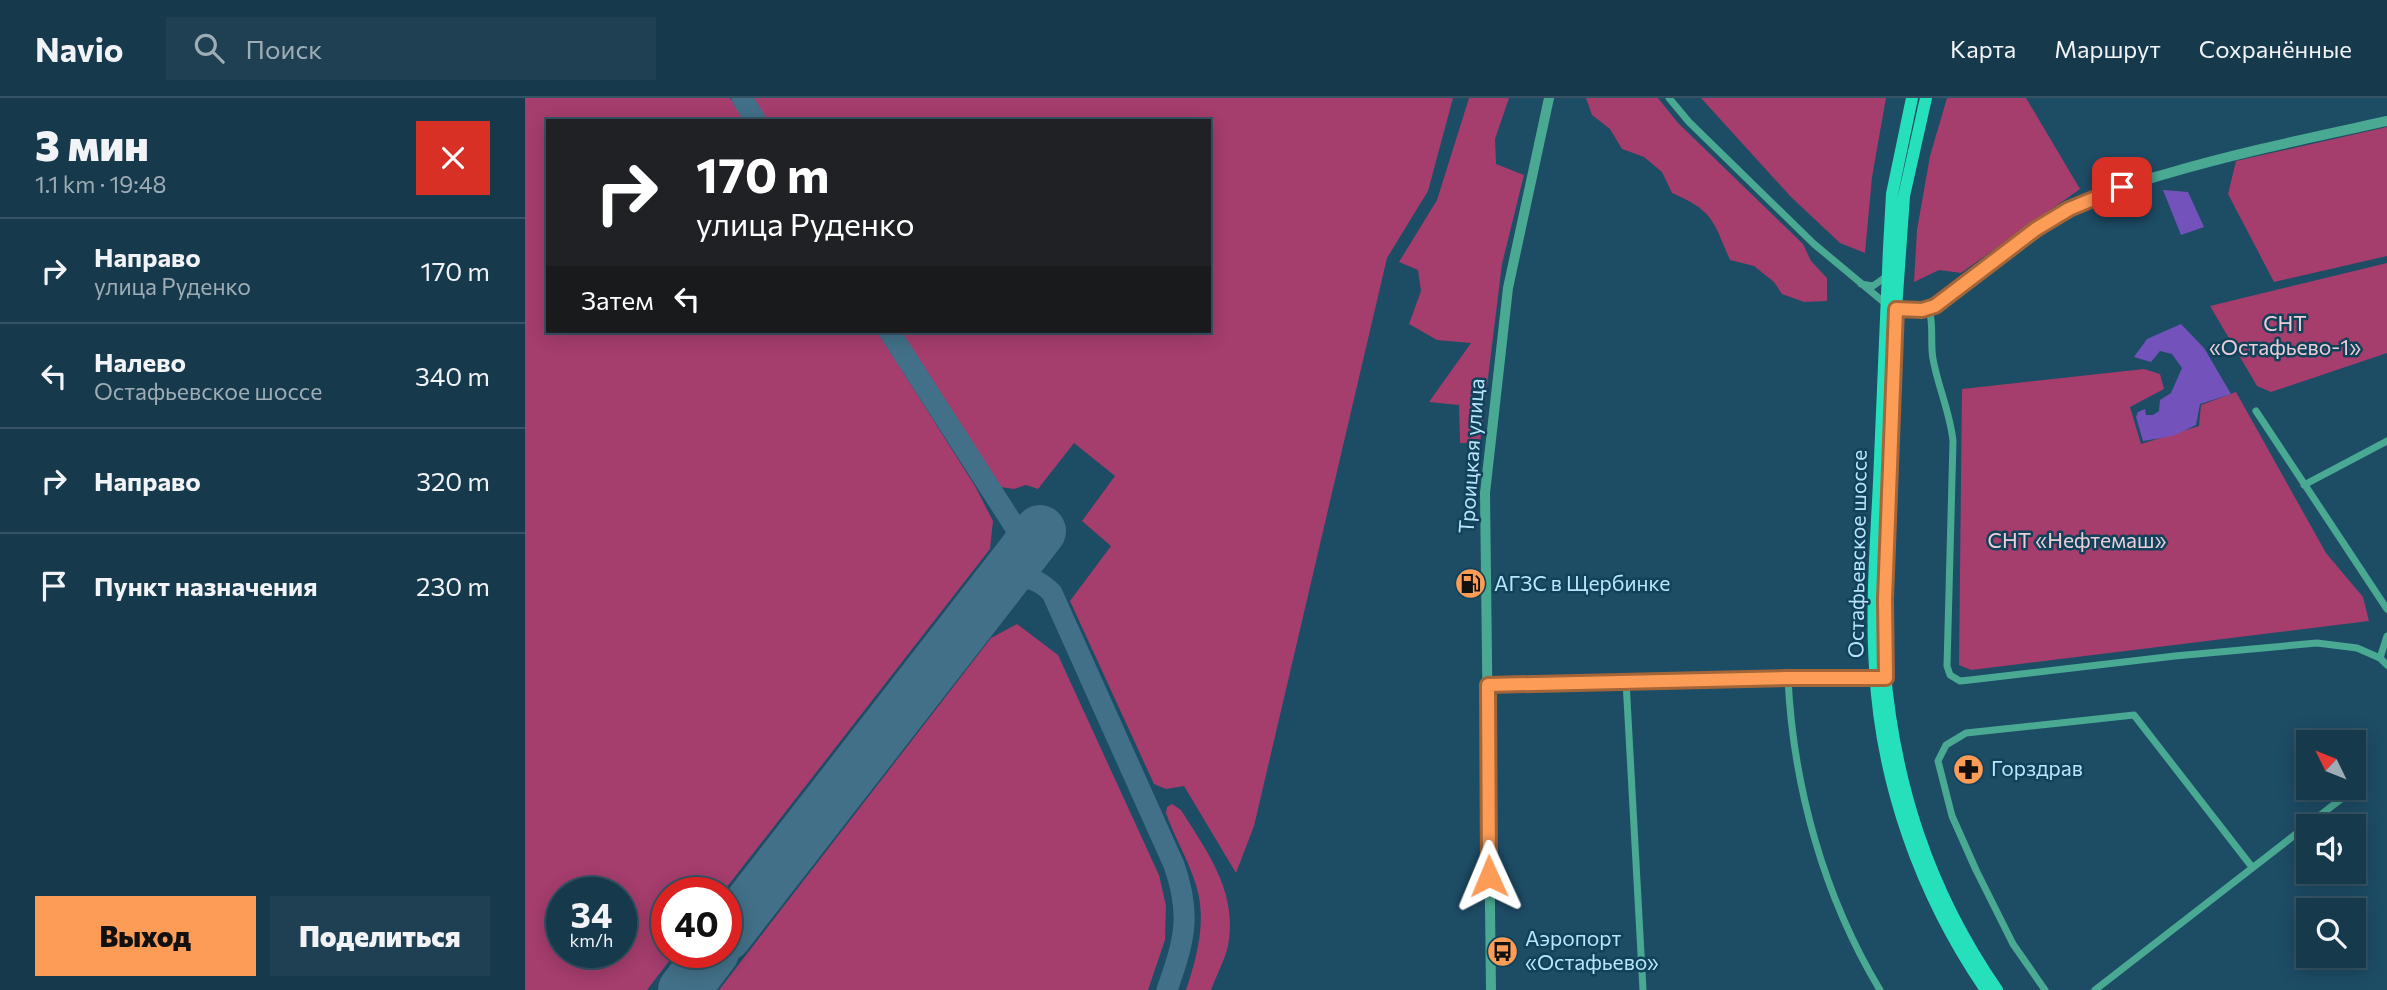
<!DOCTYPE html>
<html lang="ru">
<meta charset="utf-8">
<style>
body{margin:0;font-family:Commissioner,sans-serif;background:#1f4053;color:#f1f3f6;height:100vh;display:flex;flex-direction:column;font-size:26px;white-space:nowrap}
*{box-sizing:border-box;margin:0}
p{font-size:23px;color:#9eacb5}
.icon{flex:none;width:38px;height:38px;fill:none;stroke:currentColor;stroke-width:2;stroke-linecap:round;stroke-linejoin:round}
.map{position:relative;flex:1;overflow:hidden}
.sheet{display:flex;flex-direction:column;background:#16394c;width:525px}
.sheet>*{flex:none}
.hud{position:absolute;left:21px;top:21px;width:665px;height:214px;border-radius:0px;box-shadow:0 4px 18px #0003,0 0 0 2px #355364;background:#202124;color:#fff;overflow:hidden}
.needle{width:46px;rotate:313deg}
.buttons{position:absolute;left:1771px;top:632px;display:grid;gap:14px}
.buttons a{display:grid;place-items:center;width:70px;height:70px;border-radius:0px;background:#16394c;box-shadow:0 4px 18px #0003,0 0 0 2px #355364;font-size:35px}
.speed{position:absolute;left:21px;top:779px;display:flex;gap:14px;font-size:35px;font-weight:700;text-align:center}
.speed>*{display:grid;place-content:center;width:91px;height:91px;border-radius:50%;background:#16394c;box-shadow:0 4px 18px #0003,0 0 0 2px #355364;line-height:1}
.speed small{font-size:18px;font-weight:400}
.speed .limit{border:10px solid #d22;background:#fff;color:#111}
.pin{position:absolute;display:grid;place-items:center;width:60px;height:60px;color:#fff;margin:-30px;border-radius:14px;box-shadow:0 4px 10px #0006}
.me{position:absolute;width:77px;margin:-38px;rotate:359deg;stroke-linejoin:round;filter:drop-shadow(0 0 5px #0008)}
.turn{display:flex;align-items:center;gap:24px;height:147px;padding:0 35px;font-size:32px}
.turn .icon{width:91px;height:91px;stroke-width:2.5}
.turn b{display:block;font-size:49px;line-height:60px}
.then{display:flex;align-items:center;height:66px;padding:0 35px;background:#0003;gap:14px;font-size:26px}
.round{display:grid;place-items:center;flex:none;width:74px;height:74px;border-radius:0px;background:#1f4053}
.summary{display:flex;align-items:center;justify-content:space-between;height:119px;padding:0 35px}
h1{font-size:42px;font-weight:800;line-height:52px}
.cta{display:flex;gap:14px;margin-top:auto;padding:14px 35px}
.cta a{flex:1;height:80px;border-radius:0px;background:#fd9c56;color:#111;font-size:28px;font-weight:800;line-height:80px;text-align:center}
.cta a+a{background:#1f4053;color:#f1f3f6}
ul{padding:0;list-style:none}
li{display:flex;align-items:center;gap:21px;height:105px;padding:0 35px;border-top:2px solid #355364}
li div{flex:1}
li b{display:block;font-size:26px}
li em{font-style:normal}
header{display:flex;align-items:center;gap:42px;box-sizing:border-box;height:98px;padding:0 35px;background:#16394c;border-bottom:2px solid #355364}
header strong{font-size:33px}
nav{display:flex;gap:38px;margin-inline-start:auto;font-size:24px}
.search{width:490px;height:63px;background:#1f4053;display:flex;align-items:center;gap:18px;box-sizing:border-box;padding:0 24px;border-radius:0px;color:#9eacb5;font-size:26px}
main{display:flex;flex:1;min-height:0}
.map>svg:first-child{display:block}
.green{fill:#a53d6d;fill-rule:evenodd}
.water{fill:#7353bb}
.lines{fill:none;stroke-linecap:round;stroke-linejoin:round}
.taxiway{stroke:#427088;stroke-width:21}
.runway{stroke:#427088;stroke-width:52}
.minor{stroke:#49a992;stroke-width:7}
.tertiary{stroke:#49a992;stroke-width:10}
.secondary{stroke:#26e0bb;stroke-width:12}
.route-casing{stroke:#a46538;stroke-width:18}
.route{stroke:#fd9c56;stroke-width:12}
.labels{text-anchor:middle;stroke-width:5;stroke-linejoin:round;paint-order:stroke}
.park-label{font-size:21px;fill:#eccdd8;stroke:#10425a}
.street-label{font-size:21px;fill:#bae3fc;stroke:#10425a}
.poi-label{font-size:21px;fill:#bae3fc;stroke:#10425a;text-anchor:start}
</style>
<header>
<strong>Navio</strong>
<div class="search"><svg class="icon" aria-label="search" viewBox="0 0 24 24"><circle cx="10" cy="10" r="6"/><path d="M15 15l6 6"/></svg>Поиск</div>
<nav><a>Карта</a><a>Маршрут</a><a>Сохранённые</a></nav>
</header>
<main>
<section class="sheet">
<div class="summary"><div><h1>3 мин</h1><p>1.1 km · 19:48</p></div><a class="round" style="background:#d93025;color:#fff"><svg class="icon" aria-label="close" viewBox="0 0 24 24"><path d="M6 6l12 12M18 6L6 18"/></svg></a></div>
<ul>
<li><svg class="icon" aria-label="right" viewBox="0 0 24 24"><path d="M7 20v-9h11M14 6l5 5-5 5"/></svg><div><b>Направо</b><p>улица Руденко</p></div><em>170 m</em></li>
<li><svg class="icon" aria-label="left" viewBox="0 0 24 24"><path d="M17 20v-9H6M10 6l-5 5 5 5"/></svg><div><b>Налево</b><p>Остафьевское шоссе</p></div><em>340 m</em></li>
<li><svg class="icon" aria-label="right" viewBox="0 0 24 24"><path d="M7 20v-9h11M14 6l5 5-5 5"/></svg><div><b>Направо</b></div><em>320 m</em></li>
<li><svg class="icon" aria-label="arrive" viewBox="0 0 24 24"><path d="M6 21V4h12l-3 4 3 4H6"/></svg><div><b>Пункт назначения</b></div><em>230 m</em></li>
</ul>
<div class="cta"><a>Выход</a><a>Поделиться</a></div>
</section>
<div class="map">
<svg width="1862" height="892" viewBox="0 0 1862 892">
<rect width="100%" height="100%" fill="#1d4c65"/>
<path class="green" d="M0 0H205L220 23H23V233H352L450 388 468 423 465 451 198 794H142V854H151L122 892H0ZM37 794H96V854H37Z
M223 0H928L903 93 862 160 729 728 711 775 659 688 641 691 629 686 545 503 586 448 557 423 590 378 549 345 513 391 501 387 489 391 469 388 370 233H684V23H237Z
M944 0H984L970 41 971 66 999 77 977 166 955 345H935L934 307 904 304 946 245 912 242 884 226 896 193 893 172 874 164 912 102Z
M1061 0H1133L1153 25 1278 146 1286 163 1302 180V203L1279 204 1257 196 1249 184 1229 168 1205 162C1188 123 1189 113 1147 95L1137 74 1119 59 1097 51 1085 31 1067 17Z
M1176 0H1361L1347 79 1340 155 1315 145 1266 99Z
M1422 0H1501L1555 91 1436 175 1414 172 1389 184 1392 132 1405 58Z
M1862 29V158L1749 184 1703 96 1711 63Z
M1862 165V255L1746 294 1732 288 1685 208Z
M1619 271 1635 276 1639 291 1605 309 1616 346 1674 328 1676 307 1711 294 1801 455 1838 499 1844 523 1446 572 1434 567 1437 291Z
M492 526 533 557 634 777 641 808 640 842 623 892H194L466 540Z
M647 706 656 712C683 755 715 797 702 852 698 865 691 879 686 892H661C673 856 683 818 669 781 661 758 649 738 641 715L642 709Z"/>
<path class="water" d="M1638 92 1663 94 1679 129 1656 137Z
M1656 226 1679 250 1706 296 1675 306 1671 327 1648 338 1618 343 1611 319 1613 314 1620 311 1621 317H1628L1634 313 1635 302 1646 295 1657 270 1647 256 1635 253 1626 264 1609 259 1622 241Z"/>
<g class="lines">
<path class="taxiway" d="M217 0 231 23
M364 233 490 429 497 456
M471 489C492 476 510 477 527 495L649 767C667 818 659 843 642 892"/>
<path class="runway" d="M201 837 515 433
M159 892 188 854"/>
<path class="minor" d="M1144 0 1164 24 1289 146 1361 206
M1336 186 1348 188 1362 178
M1404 211C1409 227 1405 244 1408 261 1413 289 1425 314 1428 343L1422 568 1425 577 1435 583 1445 582 1650 558 1792 545 1832 550 1855 560 1862 567
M1731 313 1862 511
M1779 387 1862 343
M1855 560 1862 538
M1263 580C1268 688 1299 799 1355 892
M1101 583 1118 892
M963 587 1083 583 1354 580
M1520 892 1488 846 1451 772 1427 718 1413 663 1421 647 1441 635 1609 617 1727 769
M1570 892 1838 684"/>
<path class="tertiary" d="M1365 208C1378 215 1396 214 1410 208 1457 180 1494 138 1544 111 1575 94 1610 85 1644 75 1716 54 1789 39 1862 23
M966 892 960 395 983 190 1024 0"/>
<path class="secondary" d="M1387 0 1367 96 1364 150C1360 228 1357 306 1354 384 1351 445 1346 508 1350 570 1356 685 1396 797 1461 892
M1401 0 1379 98 1371 211 1359 566C1369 686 1403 792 1472 892"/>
</g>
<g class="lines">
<defs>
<path id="route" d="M964 778 963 587 1263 580H1361L1360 501 1371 211 1397 212 1410 208 1511 131 1544 111 1597 89"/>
</defs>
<use href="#route" class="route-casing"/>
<use href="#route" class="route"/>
</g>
<defs>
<symbol id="fuel-disc" viewBox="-11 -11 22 22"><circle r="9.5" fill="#fd9c56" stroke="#10425a"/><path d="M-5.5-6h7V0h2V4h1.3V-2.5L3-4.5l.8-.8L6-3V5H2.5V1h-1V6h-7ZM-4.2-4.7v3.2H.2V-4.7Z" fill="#111"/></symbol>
<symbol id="pharmacy-disc" viewBox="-11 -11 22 22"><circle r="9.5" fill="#fd9c56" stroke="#10425a"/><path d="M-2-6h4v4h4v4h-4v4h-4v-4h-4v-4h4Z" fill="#111"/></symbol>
<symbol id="bus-disc" viewBox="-11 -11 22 22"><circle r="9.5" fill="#fd9c56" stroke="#10425a"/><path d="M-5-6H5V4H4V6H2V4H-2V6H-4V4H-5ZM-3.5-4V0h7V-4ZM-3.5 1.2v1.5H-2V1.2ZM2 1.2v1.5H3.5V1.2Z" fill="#111"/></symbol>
</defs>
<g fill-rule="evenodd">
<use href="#fuel-disc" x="928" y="468" width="35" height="35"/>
<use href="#pharmacy-disc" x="1426" y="654" width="35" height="35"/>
<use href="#bus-disc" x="960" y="836" width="35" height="35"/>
</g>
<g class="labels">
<g class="park-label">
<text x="1760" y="233">СНТ<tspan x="1760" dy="24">«Остафьево-1»</tspan></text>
<text x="1552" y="450">СНТ «Нефтемаш»</text>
</g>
<g class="street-label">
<text transform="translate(947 358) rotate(-86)" y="7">Троицкая улица</text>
<text transform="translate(1333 456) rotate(-89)" y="7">Остафьевское шоссе</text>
</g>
<g class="poi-label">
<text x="969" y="493">АГЗС в Щербинке</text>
<text x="1466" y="678">Горздрав</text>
<text x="1000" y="848">Аэропорт<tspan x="1000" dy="24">«Остафьево»</tspan></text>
</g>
</g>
</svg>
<div class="buttons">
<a><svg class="needle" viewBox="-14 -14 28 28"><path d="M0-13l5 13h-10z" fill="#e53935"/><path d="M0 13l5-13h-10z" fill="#9eacb5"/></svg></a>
<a><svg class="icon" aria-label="sound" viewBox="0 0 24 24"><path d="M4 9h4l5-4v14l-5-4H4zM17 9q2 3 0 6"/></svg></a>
<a><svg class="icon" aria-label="search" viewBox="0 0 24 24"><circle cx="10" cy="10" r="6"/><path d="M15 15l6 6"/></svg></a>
</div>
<div class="speed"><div>34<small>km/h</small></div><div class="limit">40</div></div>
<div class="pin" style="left:1597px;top:89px;background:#d93025"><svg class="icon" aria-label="arrive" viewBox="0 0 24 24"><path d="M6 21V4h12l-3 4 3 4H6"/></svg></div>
<svg class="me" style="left:964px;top:778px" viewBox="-20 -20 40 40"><path d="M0-17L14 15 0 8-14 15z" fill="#fd9c56" stroke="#fff" stroke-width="4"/></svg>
<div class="hud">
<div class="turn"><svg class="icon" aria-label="right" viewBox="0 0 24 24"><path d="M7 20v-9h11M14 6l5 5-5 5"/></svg><div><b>170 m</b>улица Руденко</div></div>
<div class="then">Затем<svg class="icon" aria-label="left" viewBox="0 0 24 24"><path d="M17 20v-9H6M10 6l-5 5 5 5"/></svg></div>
</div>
</div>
</main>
